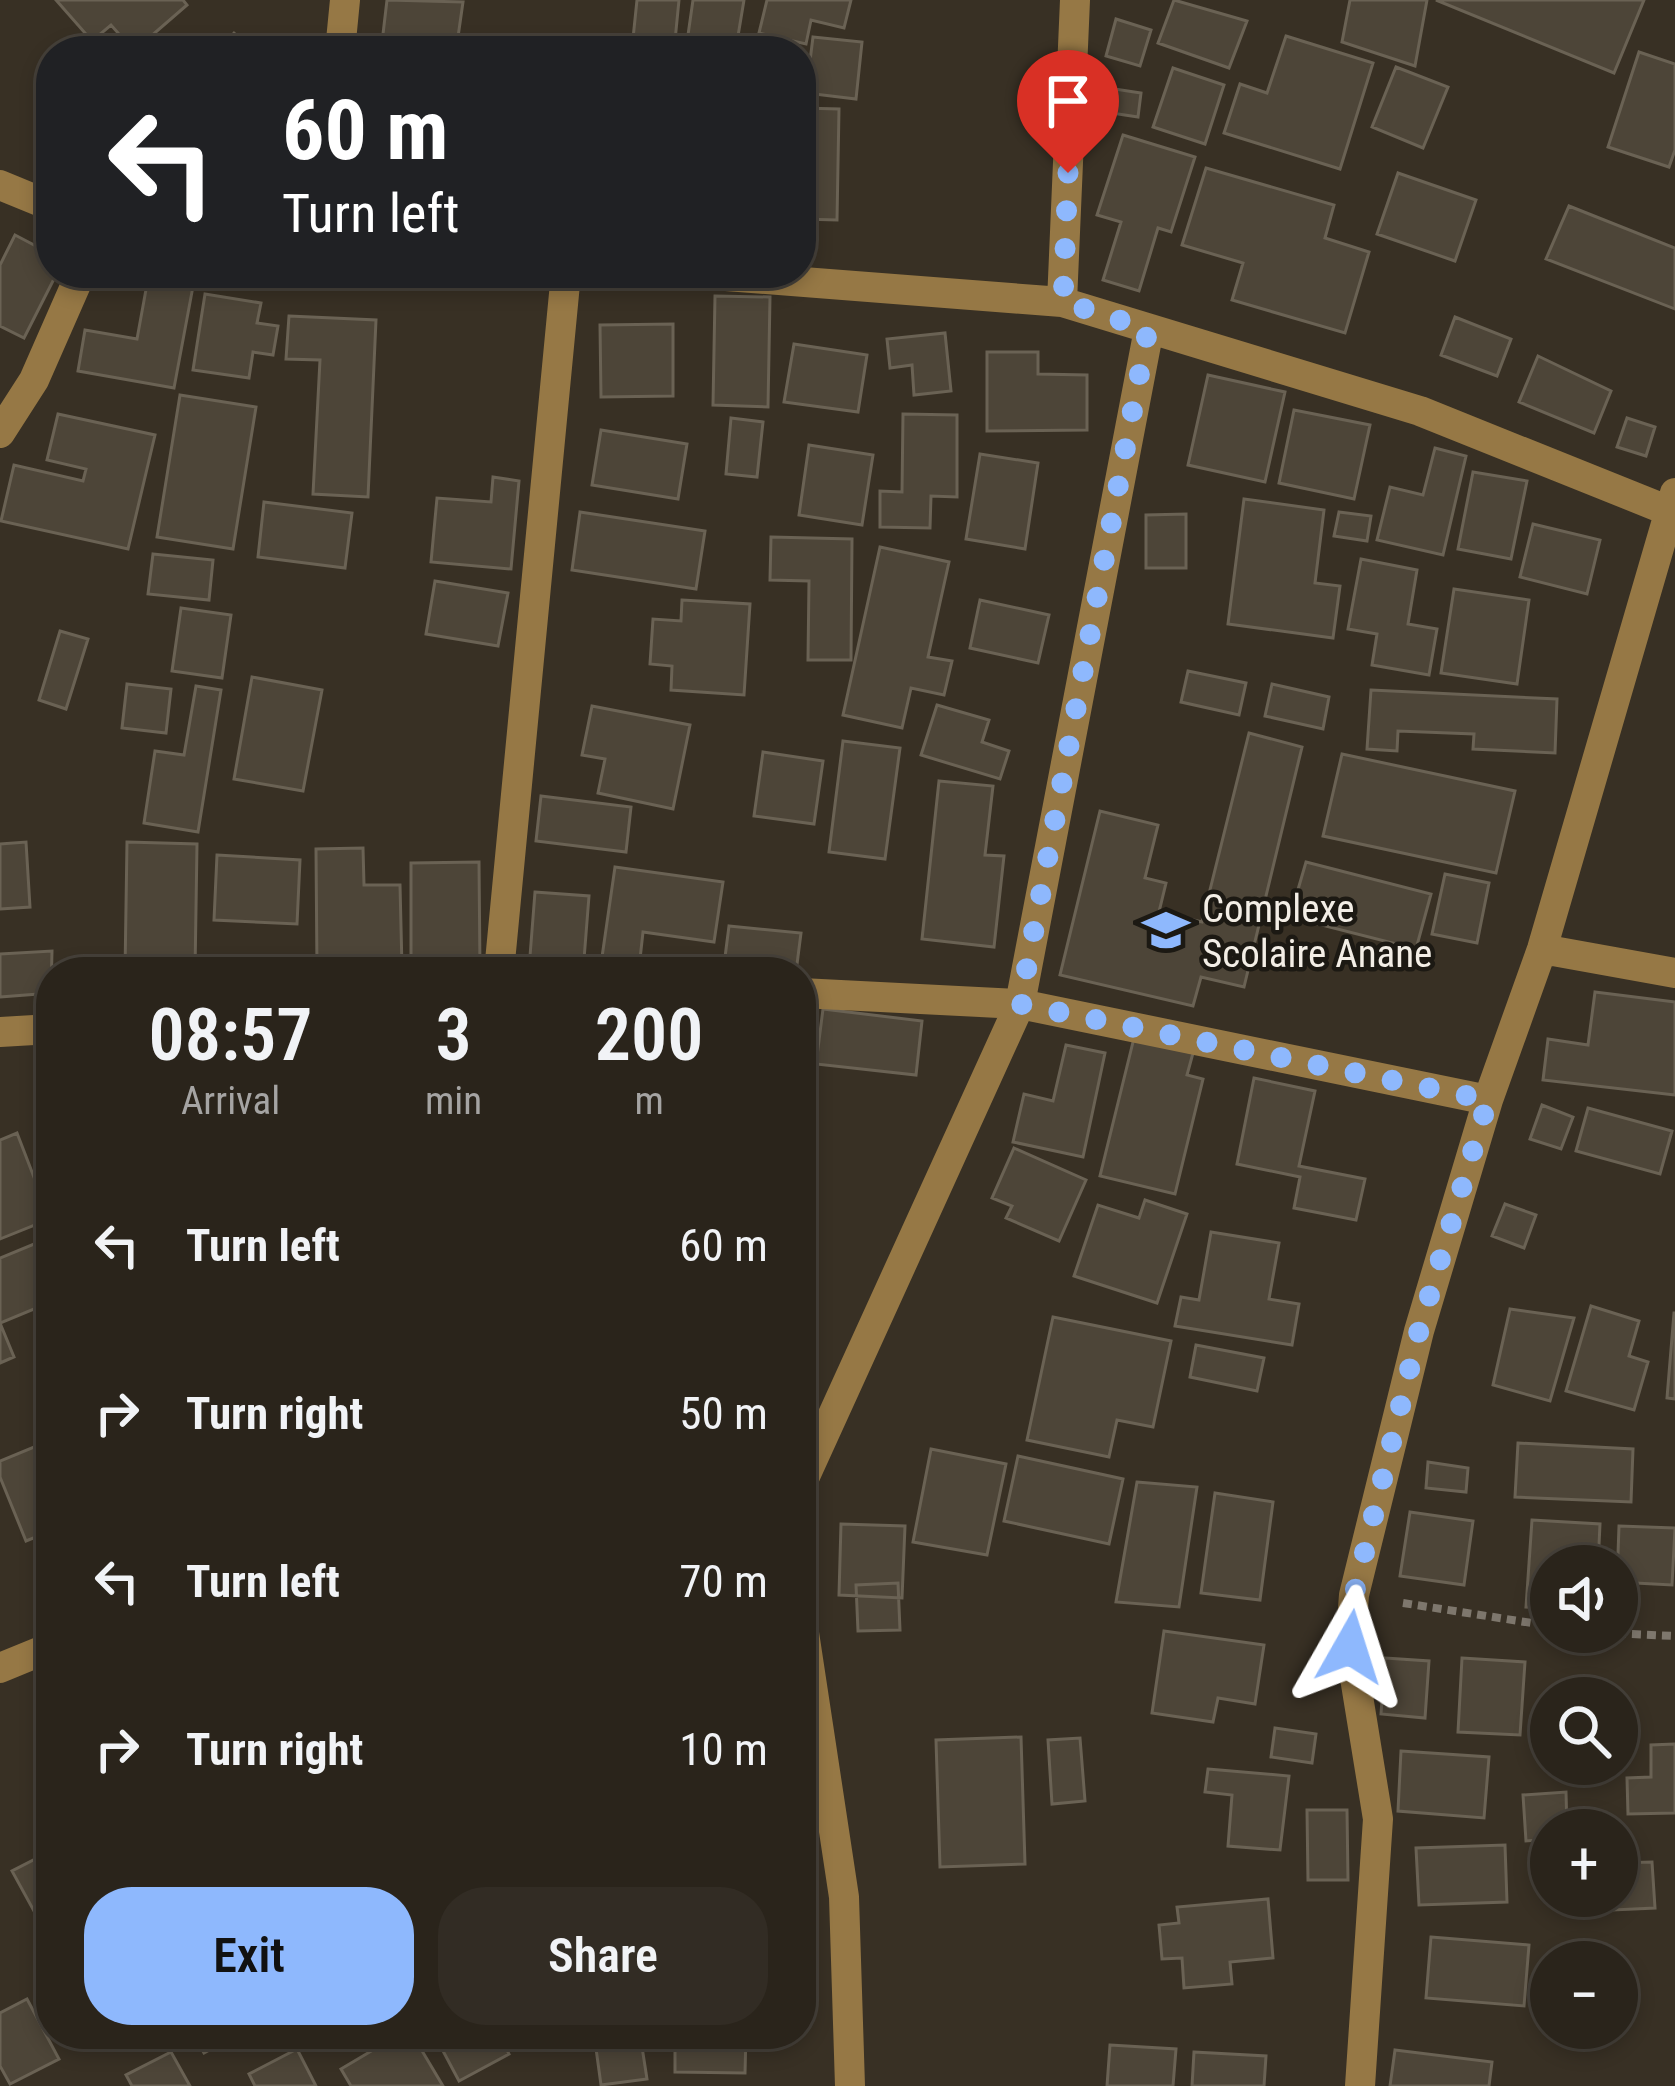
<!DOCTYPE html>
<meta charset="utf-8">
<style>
body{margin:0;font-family:"Roboto Condensed",sans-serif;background:#322c24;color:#f1f3f6;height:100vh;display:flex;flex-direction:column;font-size:45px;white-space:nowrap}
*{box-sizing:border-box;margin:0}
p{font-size:39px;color:#a5a4a3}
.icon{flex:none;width:66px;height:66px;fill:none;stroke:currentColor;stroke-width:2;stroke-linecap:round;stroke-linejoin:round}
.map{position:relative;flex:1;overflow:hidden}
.panel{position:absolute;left:36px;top:957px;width:780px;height:1092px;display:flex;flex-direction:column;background:#2a241b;border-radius:48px;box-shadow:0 6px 18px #0003,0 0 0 3px #46413a}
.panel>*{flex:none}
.hud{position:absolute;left:36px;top:36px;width:780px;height:252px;border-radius:48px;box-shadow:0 6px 18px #0003,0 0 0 3px #46413a;background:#202124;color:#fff;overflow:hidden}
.controls{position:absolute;left:1530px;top:1545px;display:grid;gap:24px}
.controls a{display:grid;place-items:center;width:108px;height:108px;border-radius:50%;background:#2a241b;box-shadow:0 6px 18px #0003,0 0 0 3px #46413a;font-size:60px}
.pin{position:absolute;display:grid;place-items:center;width:102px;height:102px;color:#fff;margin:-123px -51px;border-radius:50% 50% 50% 0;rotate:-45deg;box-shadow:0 0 12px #0007}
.pin .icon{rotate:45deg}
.me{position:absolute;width:132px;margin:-66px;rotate:6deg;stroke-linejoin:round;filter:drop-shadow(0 0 9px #0008)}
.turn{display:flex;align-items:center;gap:42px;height:252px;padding:0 48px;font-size:54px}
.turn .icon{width:156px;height:156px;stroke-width:2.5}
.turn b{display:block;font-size:84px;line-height:102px}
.eta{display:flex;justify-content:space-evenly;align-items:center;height:204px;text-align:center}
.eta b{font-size:72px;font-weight:600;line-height:84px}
.button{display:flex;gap:24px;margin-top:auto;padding:24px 48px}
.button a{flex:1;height:138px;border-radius:48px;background:#8eb8fd;color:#111;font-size:48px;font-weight:600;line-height:138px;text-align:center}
.button a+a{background:#322c24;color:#f1f3f6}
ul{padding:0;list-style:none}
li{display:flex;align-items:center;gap:36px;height:168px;padding:0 48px}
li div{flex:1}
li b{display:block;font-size:45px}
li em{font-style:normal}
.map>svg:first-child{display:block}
.building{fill:#4d4538;stroke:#6a6254;stroke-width:3}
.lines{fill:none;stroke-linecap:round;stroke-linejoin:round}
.path{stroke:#7e776d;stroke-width:8;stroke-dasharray:9 6;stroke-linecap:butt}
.minor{stroke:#967845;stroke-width:30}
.route{stroke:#8eb8fd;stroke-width:21;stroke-dasharray:0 37.8}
.labels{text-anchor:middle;stroke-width:9;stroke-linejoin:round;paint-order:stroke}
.poi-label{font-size:39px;fill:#f3eee6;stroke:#1c1913;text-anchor:start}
</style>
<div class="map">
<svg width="1675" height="2086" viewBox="0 0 1675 2086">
<rect width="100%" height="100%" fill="#383024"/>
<path class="building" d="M56 0H183L187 5 134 51 111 25 92 41Z
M387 0 463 2 456 51H381Z
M637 0H679L674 51 632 48Z
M693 0H744L737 42 688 35Z
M767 0H851L844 28 811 20 806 44 759 33Z
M1174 0 1247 21 1229 68 1158 43Z
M1350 0H1427L1415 66 1342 42Z
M1436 0H1644L1614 73Z
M1116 19 1151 30 1140 66 1106 56Z
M234 33 254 51H218Z
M1286 36 1373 63 1340 169 1224 133 1240 84 1267 93Z
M813 37 862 42 856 99 806 93Z
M1639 52 1675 64V150L1669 167 1608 147Z
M1396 67 1448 87 1423 148 1372 127Z
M1173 68 1224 85 1205 144 1153 127Z
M1108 88 1141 93 1138 117 1105 112Z
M801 108 839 109 837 220 801 219Z
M1123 135 1195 157 1171 232 1158 228 1139 291 1103 280 1121 222 1097 215Z
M1206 168 1334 205 1325 238 1369 252 1345 333 1232 300 1243 263 1182 245Z
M1398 173 1476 200 1455 261 1377 234Z
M1569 206 1675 248V309L1546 259Z
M15 235 51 254V273H57L24 338 0 326V265Z
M149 273 194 281 174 388 78 371 85 330 137 339Z
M205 294 261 303 257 323 278 326 273 355 253 352 249 378 193 370Z
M715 296 770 297 768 407 713 405Z
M289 316 376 320 368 497 313 494 320 360 286 359Z
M1455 317 1511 339 1497 376 1441 355Z
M673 324V396L601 397 600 325Z
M945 333 951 391 914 395 912 365 890 368 887 339Z
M794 344 867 355 858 412 784 402Z
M987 352H1038V374L1087 375V430L987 431Z
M1538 356 1611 391 1594 433 1519 402Z
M1208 375 1285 392 1265 482 1188 465Z
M180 395 256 407 233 549 157 537Z
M1294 410 1370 425 1354 499 1279 483Z
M58 414 155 435 128 549 1 521 14 465 83 481 86 469 47 460Z
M903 414 957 415V497L931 496 930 528 880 527V491L902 492Z
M731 418 763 422 757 477 726 474Z
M1627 418 1655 427 1646 456 1617 447Z
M601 430 687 444 678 499 592 485Z
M809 445 873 455 862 525 799 515Z
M1435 448 1466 456 1443 555 1377 540 1390 487 1423 495Z
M980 454 1038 463 1025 549 966 539Z
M1473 472 1527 481 1511 559 1458 549Z
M493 477 519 481 511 569 431 562 437 498 491 502Z
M1244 499 1324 510 1315 583 1340 586 1333 638 1228 624Z
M264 502 352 513 345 568 258 557Z
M580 512 705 531 696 589 572 570Z
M1339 512 1371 516 1367 541 1334 536Z
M1186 514V568H1146V515Z
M1533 524 1600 540 1587 594 1520 577Z
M771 537 852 539 851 660H808L809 581 770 580Z
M880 547 949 562 928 657 952 661 944 695 911 688 902 728 843 715Z
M153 554 213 560 209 600 148 594Z
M1361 559 1417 570 1408 624 1437 629 1429 675 1372 665 1377 634 1348 629Z
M435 581 508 593 498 646 426 634Z
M1454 589 1529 600 1517 684 1441 673Z
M682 600 750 604 744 695 671 690 672 666 650 664 653 619 681 621Z
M980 600 1049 615 1038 663 970 648Z
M181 608 231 615 222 678 172 671Z
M60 631 88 639 66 709 39 700Z
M1188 671 1246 683 1239 715 1181 702Z
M252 677 322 690 303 791 234 779Z
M127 684 171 689 166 733 122 728Z
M1272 684 1329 697 1323 729 1265 716Z
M196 686 221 690 198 832 144 823 155 751 184 755Z
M1371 690 1557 699 1555 753 1473 749 1474 734 1398 731 1397 751 1367 749Z
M937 705 989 720 982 742 1009 751 1000 779 921 755Z
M592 706 690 725 673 809 598 793 605 759 582 755Z
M1249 733 1302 747 1244 987 1201 977 1193 1006 1060 975 1100 811 1158 825 1145 878 1166 883 1159 912 1202 922Z
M843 741 900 748 885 859 829 852Z
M763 752 823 761 814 824 754 816Z
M1342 754 1515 791 1496 873 1323 836Z
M939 781 993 786 985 855 1004 856 994 947 922 939Z
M541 796 631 807 626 852 536 841Z
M26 842 30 907 0 909V844Z
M127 842 197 844 195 972H125Z
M363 848 364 885H400L402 968 317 970 316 849Z
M217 855 300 860 297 924 214 920Z
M479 862 480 970H411V863Z
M1306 862 1431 894 1416 949 1290 917Z
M615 867 723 882 714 942 643 932 639 968 601 964Z
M1445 874 1489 883 1477 943 1432 934Z
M535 892 589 896 583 972 529 969Z
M729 926 801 933 796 972 724 965Z
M52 951 51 993 0 997V954Z
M1595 992 1675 1002V1095L1543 1080 1548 1039 1588 1045Z
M823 1009 922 1021 916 1075 816 1064Z
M1134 1038 1193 1053 1187 1075 1203 1079 1175 1194 1100 1176Z
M1066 1045 1105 1053 1083 1157 1013 1142 1024 1094 1053 1101Z
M1254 1078 1315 1091 1299 1166 1365 1179 1356 1220 1294 1208 1300 1177 1237 1164Z
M51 1105V1143L45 1144 35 1109Z
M1542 1105 1573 1117 1561 1149 1530 1139Z
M1588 1108 1672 1131 1660 1174 1576 1151Z
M17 1133 50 1219 0 1239V1140Z
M1014 1148 1086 1180 1059 1241 1006 1218 1012 1206 992 1198Z
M1145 1200 1187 1214 1157 1303 1074 1276 1098 1205 1139 1218Z
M1505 1204 1536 1215 1524 1248 1492 1236Z
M1211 1232 1279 1243 1269 1299 1299 1304 1292 1345 1175 1326 1181 1297 1199 1300Z
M51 1237V1302L0 1323 14 1357 0 1363V1258Z
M1591 1306 1639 1321 1629 1356 1648 1362 1634 1410 1566 1391Z
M1510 1309 1574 1318 1550 1401 1493 1385Z
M1674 1313H1675V1399L1667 1398Z
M1053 1317 1171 1341 1153 1427 1117 1420 1109 1457 1027 1440Z
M1196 1345 1264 1358 1257 1391 1190 1377Z
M51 1440V1531L26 1541 0 1477V1461Z
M1518 1443 1633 1449 1631 1502 1515 1497Z
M931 1449 1006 1464 987 1555 913 1542Z
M1018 1456 1123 1479 1109 1544 1004 1521Z
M1428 1462 1468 1468 1466 1492 1426 1488Z
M1137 1482 1197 1487 1179 1607 1116 1602Z
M1215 1493 1273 1502 1260 1600 1201 1593Z
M1410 1512 1473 1521 1464 1585 1400 1576Z
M1532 1520 1600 1524 1598 1566H1551V1608L1526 1607Z
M841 1524 905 1526 902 1598 839 1595Z
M1619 1526 1675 1528 1672 1585 1617 1582Z
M898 1583 900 1630 858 1631 856 1585Z
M1164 1631 1264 1645 1255 1704 1218 1698 1213 1722 1152 1713Z
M1385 1658 1429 1661 1425 1718 1381 1714Z
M1462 1658 1525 1662 1520 1735 1458 1732Z
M1275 1728 1316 1734 1312 1763 1271 1757Z
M1021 1737 1025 1864 940 1867 936 1740Z
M1080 1738 1085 1801 1052 1804 1048 1740Z
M1675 1744V1813L1628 1814 1627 1778 1651 1777V1745Z
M1401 1751 1489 1757 1484 1818 1398 1811Z
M1208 1769 1289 1776 1280 1850 1228 1846 1232 1795 1205 1792Z
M1566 1792 1567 1830H1551V1839L1526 1841 1523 1795Z
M1307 1810H1347L1348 1880H1308Z
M1505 1845 1507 1902 1419 1905 1416 1848Z
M51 1851V1942L12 1871Z
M1652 1862 1655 1908 1613 1910 1617 1863Z
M1268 1899 1273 1958 1230 1962 1232 1984 1184 1988 1182 1958 1162 1959 1159 1925 1179 1923 1177 1907Z
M1431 1937 1529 1945 1524 2006 1426 1998Z
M27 1999 59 2059 10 2084 0 2066V2013Z
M193 2034H239L204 2053Z
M400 2034H412L443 2086H351L341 2069Z
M434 2034H499L509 2054 459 2081Z
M594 2034H640L647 2079 601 2085Z
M675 2034H746L745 2073 675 2072Z
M1110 2045 1176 2049 1173 2086H1107Z
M297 2049 316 2086H255L249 2074Z
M1395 2050 1492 2062 1489 2086H1390Z
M171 2052 190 2086H132L126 2075Z
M1194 2052 1266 2056 1264 2086H1192Z"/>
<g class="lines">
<path class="path" d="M1403 1603 1551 1626
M1587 1632 1675 1636"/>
<path class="minor" d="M340 51 345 0
M0 185 51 206
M687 273 1062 302 1420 411 1669 511
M1062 302 1075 0
M0 433 34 380 81 273
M1542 949 1675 973
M499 972 566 273
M801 993 1020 1004 1488 1100
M0 1032 51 1029
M801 1485 1020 1004 1149 329
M801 1613 844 1897 850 2086
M0 1668 51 1647
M1360 2086 1378 1819 1350 1647 1354 1595 1419 1331 1488 1100 1542 949 1675 493"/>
</g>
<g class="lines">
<path class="route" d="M1068 173 1063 302 1148 329 1020 1004 1488 1100 1419 1331 1354 1595 1350 1647"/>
</g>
<defs>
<symbol id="school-bare" viewBox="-9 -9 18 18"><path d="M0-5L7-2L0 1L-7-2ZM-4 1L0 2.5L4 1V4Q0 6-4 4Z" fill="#8eb8fd" stroke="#1c1913" stroke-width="2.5" paint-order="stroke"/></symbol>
</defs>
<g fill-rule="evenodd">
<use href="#school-bare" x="1133" y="897" width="66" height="66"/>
</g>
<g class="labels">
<g class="poi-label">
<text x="1202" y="922">Complexe<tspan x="1202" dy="45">Scolaire Anane</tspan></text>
</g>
</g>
</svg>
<div class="controls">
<a><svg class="icon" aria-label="sound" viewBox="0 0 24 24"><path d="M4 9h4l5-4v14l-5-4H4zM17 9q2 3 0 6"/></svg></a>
<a><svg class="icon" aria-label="search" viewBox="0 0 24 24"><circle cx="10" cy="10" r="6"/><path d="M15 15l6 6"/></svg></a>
<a>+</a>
<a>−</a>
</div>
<div class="pin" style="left:1068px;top:173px;background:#d93025"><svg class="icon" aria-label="arrive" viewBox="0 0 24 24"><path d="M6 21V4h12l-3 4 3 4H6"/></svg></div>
<svg class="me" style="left:1350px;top:1647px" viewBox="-20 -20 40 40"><path d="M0-17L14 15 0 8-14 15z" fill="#8eb8fd" stroke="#fff" stroke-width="4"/></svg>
<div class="hud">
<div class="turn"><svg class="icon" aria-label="left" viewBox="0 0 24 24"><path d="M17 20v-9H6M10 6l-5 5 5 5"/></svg><div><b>60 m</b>Turn left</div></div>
</div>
<section class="panel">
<div class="eta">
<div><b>08:57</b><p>Arrival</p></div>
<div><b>3</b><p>min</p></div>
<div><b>200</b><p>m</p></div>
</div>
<ul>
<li><svg class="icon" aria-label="left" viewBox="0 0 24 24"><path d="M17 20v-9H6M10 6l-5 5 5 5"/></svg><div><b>Turn left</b></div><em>60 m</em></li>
<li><svg class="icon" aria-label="right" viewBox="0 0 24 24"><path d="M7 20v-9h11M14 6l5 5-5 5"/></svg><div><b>Turn right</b></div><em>50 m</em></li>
<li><svg class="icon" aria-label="left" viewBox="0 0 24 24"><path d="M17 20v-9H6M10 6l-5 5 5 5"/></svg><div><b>Turn left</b></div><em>70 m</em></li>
<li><svg class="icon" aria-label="right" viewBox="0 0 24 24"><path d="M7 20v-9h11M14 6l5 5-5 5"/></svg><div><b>Turn right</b></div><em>10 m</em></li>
</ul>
<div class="button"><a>Exit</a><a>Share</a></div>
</section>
</div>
